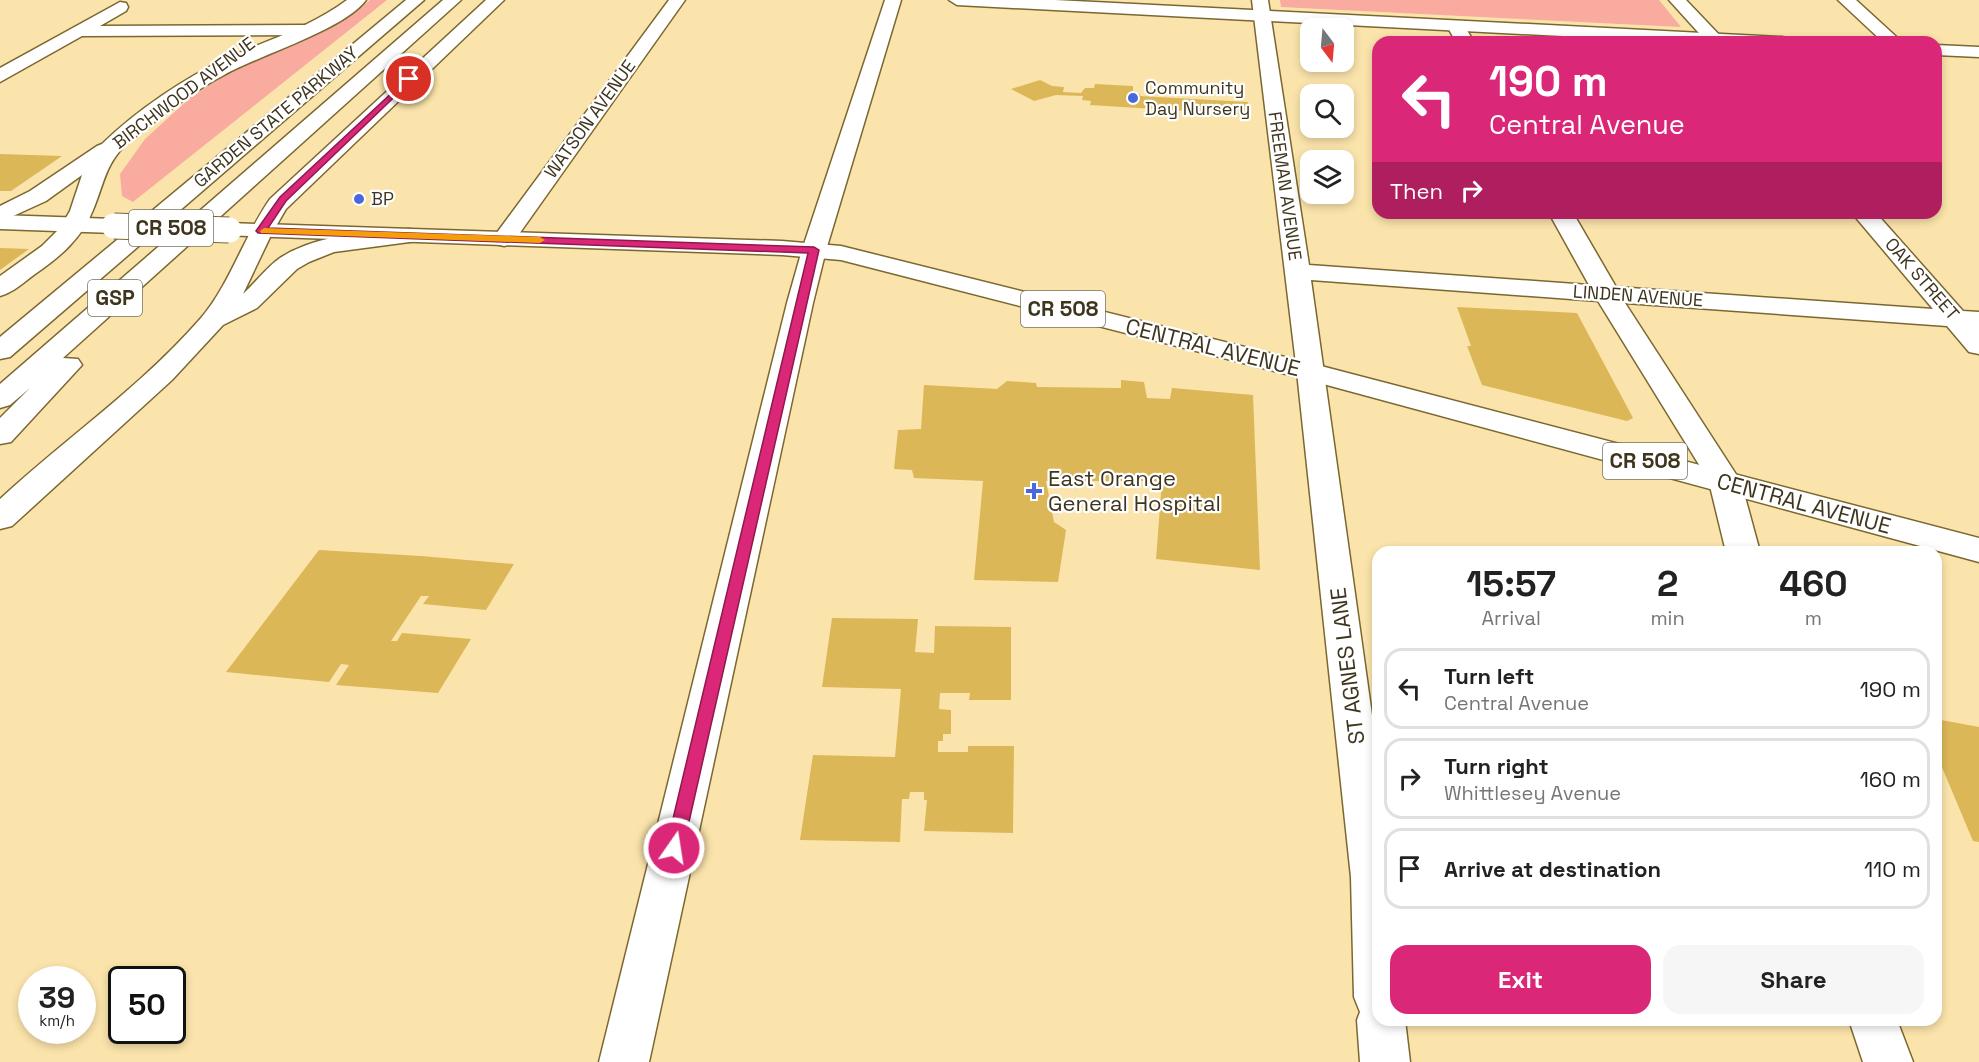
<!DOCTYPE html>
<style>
body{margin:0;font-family:"Space Grotesk",sans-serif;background:#f6f6f6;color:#222;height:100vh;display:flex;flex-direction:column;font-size:22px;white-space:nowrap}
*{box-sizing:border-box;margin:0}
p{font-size:20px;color:#767676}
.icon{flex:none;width:33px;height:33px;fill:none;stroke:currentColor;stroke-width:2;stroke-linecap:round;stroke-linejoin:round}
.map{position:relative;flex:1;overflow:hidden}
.details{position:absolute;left:1372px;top:546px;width:570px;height:480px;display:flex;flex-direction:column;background:#fff;border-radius:18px;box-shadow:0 3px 9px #0003}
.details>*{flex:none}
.hud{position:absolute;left:1372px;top:36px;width:570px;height:183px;border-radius:18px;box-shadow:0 3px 9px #0003;background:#db2777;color:#fff;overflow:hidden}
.needle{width:39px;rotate:164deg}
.controls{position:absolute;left:1300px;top:18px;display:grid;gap:12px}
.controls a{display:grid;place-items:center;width:54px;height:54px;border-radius:12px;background:#fff;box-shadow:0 3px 9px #0003;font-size:30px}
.speed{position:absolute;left:18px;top:966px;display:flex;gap:12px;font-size:30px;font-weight:700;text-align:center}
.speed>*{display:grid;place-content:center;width:78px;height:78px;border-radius:50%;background:#fff;box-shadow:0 3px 9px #0003;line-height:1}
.speed small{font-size:15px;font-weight:400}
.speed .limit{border:3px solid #111;border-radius:9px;background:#fff;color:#111}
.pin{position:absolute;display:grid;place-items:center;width:51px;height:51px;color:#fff;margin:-26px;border:3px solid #fff;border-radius:50%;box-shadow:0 2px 6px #0007}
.me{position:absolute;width:66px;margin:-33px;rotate:13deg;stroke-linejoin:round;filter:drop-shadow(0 0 4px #0008)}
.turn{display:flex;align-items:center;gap:21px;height:126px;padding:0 18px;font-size:27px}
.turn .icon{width:78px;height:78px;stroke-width:2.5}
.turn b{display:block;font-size:42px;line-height:51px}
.then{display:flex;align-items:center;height:57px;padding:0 18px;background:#0003;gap:12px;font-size:22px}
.eta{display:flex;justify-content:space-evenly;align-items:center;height:102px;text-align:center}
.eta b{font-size:36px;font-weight:700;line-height:42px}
.cta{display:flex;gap:12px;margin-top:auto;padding:12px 18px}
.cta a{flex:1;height:69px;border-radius:18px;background:#db2777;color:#fff;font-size:24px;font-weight:700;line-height:69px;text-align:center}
.cta a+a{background:#f6f6f6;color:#222}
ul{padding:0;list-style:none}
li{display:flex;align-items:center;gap:18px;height:81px;margin:0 12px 9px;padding:0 6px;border:3px solid #e0e0e0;border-radius:18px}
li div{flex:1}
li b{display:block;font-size:22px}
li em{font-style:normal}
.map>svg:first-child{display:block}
.green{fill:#f9ab9f}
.building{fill:#dbb758}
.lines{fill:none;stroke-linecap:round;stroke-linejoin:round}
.street-casing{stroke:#7b6730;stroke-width:3}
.secondary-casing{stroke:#7b6730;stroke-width:3}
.primary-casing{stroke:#7b6730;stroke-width:3}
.highway-casing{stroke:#7b6730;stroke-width:3}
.street{fill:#fff;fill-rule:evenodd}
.secondary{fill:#fff;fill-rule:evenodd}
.primary{fill:#fff;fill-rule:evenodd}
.highway{fill:#fff;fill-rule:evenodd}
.primary-bridge-casing{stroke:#7b6730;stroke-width:27;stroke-linecap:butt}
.primary-bridge{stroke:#fff;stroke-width:25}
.route{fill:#db2777;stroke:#8e194d;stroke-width:1.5}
.slow{fill:#f59e0b}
.poi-dot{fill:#4968db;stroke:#fff;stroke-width:2}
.labels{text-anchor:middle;stroke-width:4.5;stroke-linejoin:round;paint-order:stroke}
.far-poi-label{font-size:18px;fill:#3e351e;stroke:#fff;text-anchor:start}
.far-street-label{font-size:18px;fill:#3e351e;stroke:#fff}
.shield{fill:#fff;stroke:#787262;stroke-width:1.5}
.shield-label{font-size:21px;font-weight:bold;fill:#3e351e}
.street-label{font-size:22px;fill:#3e351e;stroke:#fff}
.poi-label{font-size:22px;fill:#3e351e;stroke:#fff;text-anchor:start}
</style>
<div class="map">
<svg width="1979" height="1062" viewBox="0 0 1979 1062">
<rect width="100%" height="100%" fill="#fbe4ab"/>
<path class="green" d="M370 0H387L133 202 122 196 120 174 145 139 190 98 233 70 331 25 354 13Z
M1280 0H1659L1681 27 1281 7Z"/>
<path class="building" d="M1040 80 1052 86 1064 87 1063 92 1081 93 1085 88H1094L1095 84 1133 86V93L1140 94V96L1248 102 1250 115 1090 105 1091 101 1082 100 1083 96 1056 95 1034 101 1011 89Z
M0 154 62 156 11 191H0Z
M0 248 29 249 0 270Z
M1457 307 1577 313 1633 418 1627 421 1482 385 1467 346H1471Z
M1121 380 1144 382 1147 398 1170 399 1172 388 1253 395 1260 570 1156 559 1162 481H1046L1054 522 1066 530 1058 582 974 580 983 481 914 478 912 470 894 469 898 430 921 429 924 385 997 389 1007 381 1036 383 1037 387 1121 388Z
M319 550 421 556 514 564 486 610 423 604 429 596H421L391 641H397L402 633 471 639 438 693 336 685 349 665 341 664 329 682 226 672Z
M832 618 918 619 915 652 934 653 935 626 1011 627V700H969L970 693H940L939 709 951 710V734H943V741H938V752H968V746H1014L1013 833 924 831 927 800H924V792H910L909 799H902L900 842 800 840 813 755 895 757 901 689 822 687Z
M1936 719 1979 727V842L1973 841 1936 753Z"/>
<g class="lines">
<defs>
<path id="street" d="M669 0H685L512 244 504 246 496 244 492 239 496 234Z
M1252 0H1268L1309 265 1589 285 1549 213H1573L1616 287 1933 309 1852 213H1876L1963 311 1979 312V354L1969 352 1947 326 1625 303 1741 482 1736 489 1725 492 1714 489 1598 301 1311 280 1378 758V1020H1405L1410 1062H1360L1357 1020 1360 1012 1354 997 1351 877 1297 372Z
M1669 0H1686L1726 42H1707Z
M1838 0H1856L1902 42H1883Z
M120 2 126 3 128 7 126 11 100 26 307 25 313 26 316 30 313 34 307 35 82 36 0 82V68Z
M1456 21 1462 22 1474 42H1456L1447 26 1450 22Z"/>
<path id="secondary" d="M347 0H366C344 30 259 55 224 75 190 93 160 118 129 141 105 164 105 181 93 210 82 238 60 257 35 274 24 282 14 292 0 296V276L42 246 60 228 70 211 82 175 46 201 0 222V206L30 191 97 146 102 144C137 110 183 79 227 58 268 40 311 27 347 0Z
M486 0H504L286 209 272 233 243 294C256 282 266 268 280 258 317 234 366 233 409 229L417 231 421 236 417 241 334 252 309 262 297 269 257 308 223 325 172 380 12 526 0 529V499C66 438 142 386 201 318 230 284 244 236 270 199Z
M885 0H901L826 250 813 303 649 1062H599L787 303 802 250Z
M949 0H1055L1782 37 1788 38 1791 42H1678L957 5Z
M1936 45 1979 47V57L1936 55Z
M1725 472 1736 475 1741 482 1760 552H1726L1709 482 1714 475Z
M1849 1020H1897L1913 1062H1863Z"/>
<path id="primary" d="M0 215 114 219 122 221 126 226 122 231 114 233 0 229Z
M229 223 782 241 841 246 1321 366 1979 538V562L1301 378 841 260 782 255 221 235 217 230 221 225Z"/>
<path id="highway" d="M406 0H424L10 357 0 359V337Z
M443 0H461L63 358 78 359 82 365 11 442 0 444V418L30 388 10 405 0 408V384Z"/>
</defs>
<use href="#street" class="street-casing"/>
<use href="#secondary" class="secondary-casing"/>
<use href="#primary" class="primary-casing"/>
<use href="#highway" class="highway-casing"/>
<use href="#street" class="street"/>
<use href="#secondary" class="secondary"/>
<use href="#primary" class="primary"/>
<use href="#highway" class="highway"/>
<defs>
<path id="primary-bridge" d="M114 226 229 230"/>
</defs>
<use href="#primary-bridge" class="primary-bridge-casing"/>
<use href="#primary-bridge" class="primary-bridge"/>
</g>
<path class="route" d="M409 77 411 78V81L286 201 268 228 814 247 819 250 683 848 681 853 674 856 668 853 666 848 808 253 258 233 256 231 280 197Z"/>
<path class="slow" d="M264 228 540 237 545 240 540 243 261 233 260 231Z"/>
<g class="poi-dot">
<circle cx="1133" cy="98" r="6"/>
<circle cx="359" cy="199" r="6"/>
<path d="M1031 482h6v6h6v6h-6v6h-6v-6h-6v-6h6z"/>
</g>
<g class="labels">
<g class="far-poi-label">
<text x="1145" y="94">Community<tspan x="1145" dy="21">Day Nursery</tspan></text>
<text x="371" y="205">BP</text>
</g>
<g class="far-street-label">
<text transform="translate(184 93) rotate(-37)" y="6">BIRCHWOOD AVENUE</text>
<text transform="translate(276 117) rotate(-40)" y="6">GARDEN STATE PARKWAY</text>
<text transform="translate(590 119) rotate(-54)" y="6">WATSON AVENUE</text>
<text transform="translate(1285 186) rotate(82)" y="6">FREEMAN AVENUE</text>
<text transform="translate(1922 279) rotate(49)" y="6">OAK STREET</text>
<text transform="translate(1638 296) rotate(4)" y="6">LINDEN AVENUE</text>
</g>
<g class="shield">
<rect x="129" y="210" width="84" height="36" rx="4.5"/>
<rect x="88" y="280" width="54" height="36" rx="4.5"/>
<rect x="1021" y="291" width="84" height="36" rx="4.5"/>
<rect x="1603" y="443" width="84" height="36" rx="4.5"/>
</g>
<g class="shield-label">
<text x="171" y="235">CR 508</text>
<text x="115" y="305">GSP</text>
<text x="1063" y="316">CR 508</text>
<text x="1645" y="468">CR 508</text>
</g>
<g class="street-label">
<text transform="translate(1213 347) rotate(14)" y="8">CENTRAL AVENUE</text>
<text transform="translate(1804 503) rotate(15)" y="8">CENTRAL AVENUE</text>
<text transform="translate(1347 666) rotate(-97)" y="8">ST AGNES LANE</text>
</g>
<g class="poi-label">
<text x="1048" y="486">East Orange<tspan x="1048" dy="25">General Hospital</tspan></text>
</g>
</g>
</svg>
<div class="controls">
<a><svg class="needle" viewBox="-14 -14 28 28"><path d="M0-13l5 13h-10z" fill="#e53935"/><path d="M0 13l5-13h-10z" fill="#767676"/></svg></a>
<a><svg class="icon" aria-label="search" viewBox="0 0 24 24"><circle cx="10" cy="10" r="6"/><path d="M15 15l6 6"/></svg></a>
<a><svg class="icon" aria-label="layers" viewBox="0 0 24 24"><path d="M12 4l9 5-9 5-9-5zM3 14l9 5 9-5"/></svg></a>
</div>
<div class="speed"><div>39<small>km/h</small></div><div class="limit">50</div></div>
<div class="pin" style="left:409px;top:79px;background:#d93025"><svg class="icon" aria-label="arrive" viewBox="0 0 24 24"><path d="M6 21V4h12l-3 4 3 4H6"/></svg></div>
<svg class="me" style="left:674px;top:848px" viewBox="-20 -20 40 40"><circle r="17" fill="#db2777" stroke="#fff" stroke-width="3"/><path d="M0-11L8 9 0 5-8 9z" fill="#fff"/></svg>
<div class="hud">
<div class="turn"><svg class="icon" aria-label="left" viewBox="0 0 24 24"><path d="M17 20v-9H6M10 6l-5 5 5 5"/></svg><div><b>190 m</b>Central Avenue</div></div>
<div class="then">Then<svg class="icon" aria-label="right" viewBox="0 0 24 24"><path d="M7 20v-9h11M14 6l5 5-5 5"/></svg></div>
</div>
<section class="details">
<div class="eta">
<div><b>15:57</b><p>Arrival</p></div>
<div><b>2</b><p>min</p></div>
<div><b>460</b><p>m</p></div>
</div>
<ul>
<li><svg class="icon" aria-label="left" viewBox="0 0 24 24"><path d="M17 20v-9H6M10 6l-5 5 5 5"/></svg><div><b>Turn left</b><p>Central Avenue</p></div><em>190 m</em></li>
<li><svg class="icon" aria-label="right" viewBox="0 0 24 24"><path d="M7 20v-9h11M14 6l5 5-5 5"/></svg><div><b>Turn right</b><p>Whittlesey Avenue</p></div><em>160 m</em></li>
<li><svg class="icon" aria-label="arrive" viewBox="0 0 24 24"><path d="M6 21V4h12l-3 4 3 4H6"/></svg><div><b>Arrive at destination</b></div><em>110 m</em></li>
</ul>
<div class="cta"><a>Exit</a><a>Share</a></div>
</section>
</div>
